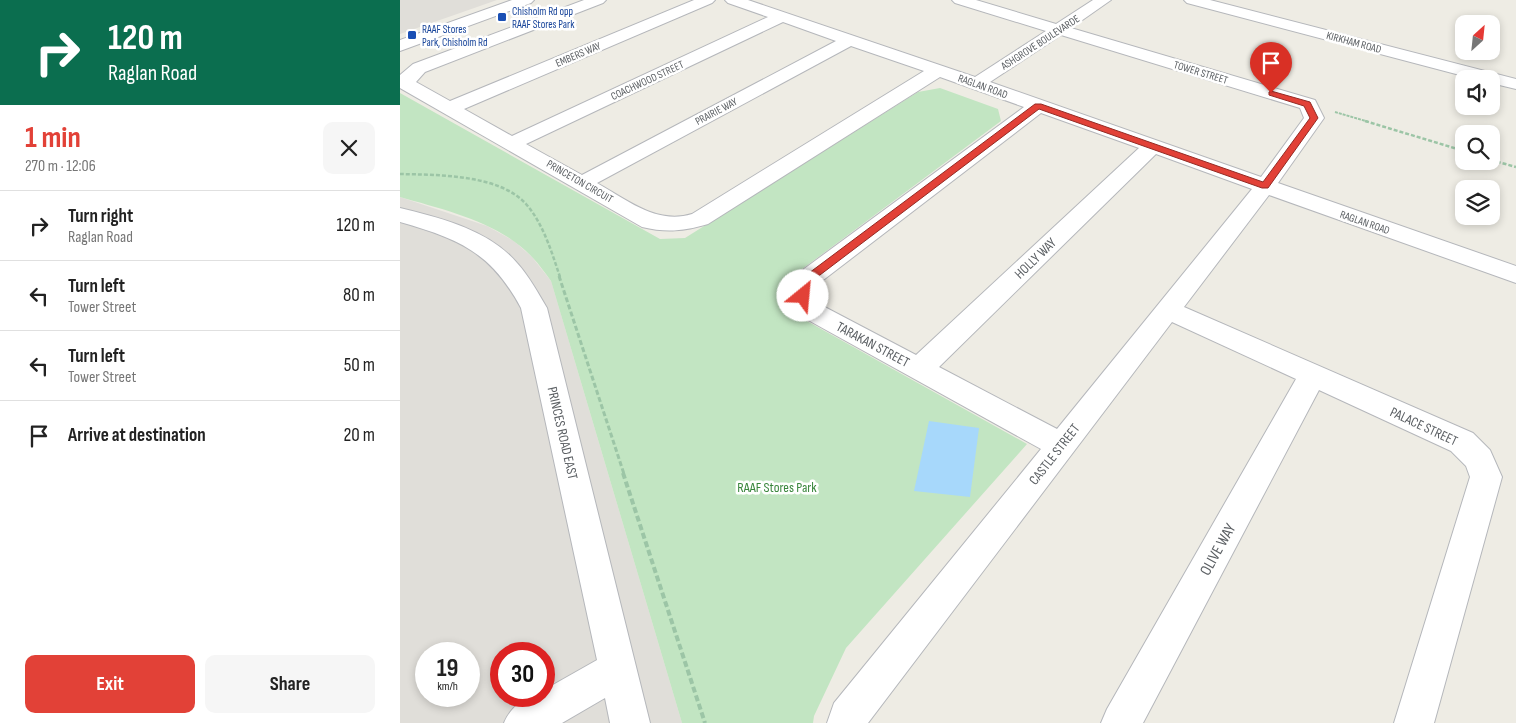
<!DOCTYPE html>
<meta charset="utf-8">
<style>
body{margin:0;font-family:"Sofia Sans Condensed",sans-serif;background:#f6f6f6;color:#222;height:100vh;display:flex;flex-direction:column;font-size:19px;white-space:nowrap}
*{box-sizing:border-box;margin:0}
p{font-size:16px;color:#767676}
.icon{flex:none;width:28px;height:28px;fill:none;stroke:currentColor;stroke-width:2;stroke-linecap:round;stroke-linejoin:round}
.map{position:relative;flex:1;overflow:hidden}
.panel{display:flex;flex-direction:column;background:#fff;width:400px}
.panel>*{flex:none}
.top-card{background:#0b6e4f;color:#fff;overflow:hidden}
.needle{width:32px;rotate:27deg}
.controls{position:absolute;left:1055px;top:15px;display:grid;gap:10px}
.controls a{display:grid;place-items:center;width:45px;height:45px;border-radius:10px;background:#fff;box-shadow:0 2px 8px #0003;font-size:25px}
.speed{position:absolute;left:15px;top:642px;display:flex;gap:10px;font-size:25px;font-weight:700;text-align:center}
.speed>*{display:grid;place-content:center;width:65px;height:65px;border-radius:50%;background:#fff;box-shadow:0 2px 8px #0003;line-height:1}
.speed small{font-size:12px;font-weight:400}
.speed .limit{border:8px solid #d22;background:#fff;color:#111}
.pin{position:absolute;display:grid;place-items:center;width:42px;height:42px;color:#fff;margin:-51px -21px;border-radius:50% 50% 50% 0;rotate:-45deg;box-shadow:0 0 5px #0007}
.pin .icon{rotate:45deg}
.me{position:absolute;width:55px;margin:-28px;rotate:28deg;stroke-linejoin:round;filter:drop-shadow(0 0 4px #0008)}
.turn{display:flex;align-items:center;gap:18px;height:105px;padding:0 25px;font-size:22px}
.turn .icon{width:65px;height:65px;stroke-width:2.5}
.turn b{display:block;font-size:35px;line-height:42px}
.round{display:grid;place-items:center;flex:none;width:52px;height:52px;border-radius:10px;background:#f6f6f6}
.head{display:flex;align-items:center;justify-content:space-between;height:85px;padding:0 25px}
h1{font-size:30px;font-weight:700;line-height:38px;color:#e24137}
.action{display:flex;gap:10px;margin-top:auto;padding:10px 25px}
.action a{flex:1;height:58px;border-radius:10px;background:#e24137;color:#fff;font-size:20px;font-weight:700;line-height:58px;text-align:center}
.action a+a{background:#f6f6f6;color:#222}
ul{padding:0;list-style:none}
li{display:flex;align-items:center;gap:15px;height:70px;padding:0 25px;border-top:1px solid #e0e0e0}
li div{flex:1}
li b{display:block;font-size:19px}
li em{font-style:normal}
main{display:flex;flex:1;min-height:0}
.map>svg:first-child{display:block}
.industrial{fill:#e0ded9;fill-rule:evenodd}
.green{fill:#c2e5c2}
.water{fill:#a7d8fb}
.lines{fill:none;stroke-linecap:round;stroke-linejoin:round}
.minor-casing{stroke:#b5b7bb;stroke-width:2}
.path-far3{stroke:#9cc5a6;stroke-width:2;stroke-dasharray:3 1;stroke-linecap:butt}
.path-far2{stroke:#9cc5a6;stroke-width:2.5;stroke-dasharray:4 2;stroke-linecap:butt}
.path-far1{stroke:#9cc5a6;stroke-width:3;stroke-dasharray:5 2.5;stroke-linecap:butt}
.path{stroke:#9cc5a6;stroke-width:4;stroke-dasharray:6 3;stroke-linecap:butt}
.minor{fill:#fff;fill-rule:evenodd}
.route{fill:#e24137;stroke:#932a24}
.transit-dot{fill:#1a4fb4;stroke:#fff;stroke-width:2}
.labels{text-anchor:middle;stroke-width:5;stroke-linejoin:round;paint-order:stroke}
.far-transit-label{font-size:11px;fill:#164399;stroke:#fff;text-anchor:start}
.far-street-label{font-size:11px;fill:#5c6064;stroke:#fff}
.street-label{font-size:14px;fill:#5c6064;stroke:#fff}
.park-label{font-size:14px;fill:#39863c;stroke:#fff}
.near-street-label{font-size:16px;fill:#5c6064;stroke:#fff}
</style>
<main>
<section class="panel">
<div class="top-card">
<div class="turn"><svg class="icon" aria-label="right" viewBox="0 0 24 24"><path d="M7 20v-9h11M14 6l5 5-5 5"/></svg><div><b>120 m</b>Raglan Road</div></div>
</div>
<div class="head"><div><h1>1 min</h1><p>270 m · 12:06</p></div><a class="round"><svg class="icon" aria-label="close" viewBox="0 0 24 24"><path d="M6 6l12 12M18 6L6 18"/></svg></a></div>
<ul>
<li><svg class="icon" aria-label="right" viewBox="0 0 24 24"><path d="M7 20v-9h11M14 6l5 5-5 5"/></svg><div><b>Turn right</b><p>Raglan Road</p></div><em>120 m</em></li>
<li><svg class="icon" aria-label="left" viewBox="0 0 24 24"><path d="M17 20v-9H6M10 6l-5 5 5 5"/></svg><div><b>Turn left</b><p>Tower Street</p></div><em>80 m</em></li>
<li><svg class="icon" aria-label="left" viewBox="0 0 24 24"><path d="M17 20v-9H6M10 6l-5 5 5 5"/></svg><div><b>Turn left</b><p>Tower Street</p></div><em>50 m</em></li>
<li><svg class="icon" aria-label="arrive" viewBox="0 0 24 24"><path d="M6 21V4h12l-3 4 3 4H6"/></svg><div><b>Arrive at destination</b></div><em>20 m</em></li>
</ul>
<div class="action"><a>Exit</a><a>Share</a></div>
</section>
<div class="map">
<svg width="1116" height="723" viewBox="0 0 1116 723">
<rect width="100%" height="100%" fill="#eeece4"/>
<path class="industrial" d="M0 0H97L0 34Z
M0 197 87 226 114 241 132 257 151 281 282 723H0ZM26 654H69V696H26ZM101 654H144V696H101Z"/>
<path class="green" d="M540 88 598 109 601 121 378 287 380 306 627 444 446 648 414 716 413 723H282L151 281C145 273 139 264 132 257 99 222 45 210 0 197V93L260 239 285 238 518 92Z"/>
<path class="water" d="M529 421 579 428 570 497 514 491Z"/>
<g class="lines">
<defs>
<path id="minor" d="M112 0H134L131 3 0 51V40Z
M184 0H206L203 3 25 72 16 82 50 101 294 0H315L312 3 64 109 112 136 368 17 328 3 325 0H348L575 77 646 31 555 3 552 0H576L656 24 693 0H711L671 28 915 100 924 118 878 183 1116 266V283L869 195 784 307 1073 433 1090 450 1102 477 1034 723H994L1070 477 1066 466 1051 451 919 390 743 723H701L707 709 896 379 772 322 468 723H427L434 703 641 449 399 315C388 298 394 285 404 269L624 107 540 77 308 224C284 231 267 233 242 227L0 88V75L13 64ZM383 22 436 41 182 175 126 144ZM661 35 900 108 904 118 861 177 590 82ZM451 46 524 71 292 214C257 225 227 200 197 183ZM641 113 739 148 516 355 419 304 418 291 422 281ZM756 154 852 189 657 429 539 367Z
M784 0H810L1116 79V89L1091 83V79H1075L787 3Z
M0 208C41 218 89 230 117 263 129 276 138 293 147 308L250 723H210L205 698 162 723H104C111 706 125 696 144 696V690L197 660 121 308C91 252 59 239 0 222Z"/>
</defs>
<use href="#minor" class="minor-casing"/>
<path class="path-far3" d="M935 112 969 122"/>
<path class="path-far2" d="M965 121 1064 151
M1091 160 1116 167
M0 174C37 175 99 174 126 204 143 223 152 253 160 277"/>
<path class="path-far1" d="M159 276 224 474"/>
<path class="path" d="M223 473 305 723"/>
<use href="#minor" class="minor"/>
</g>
<path class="route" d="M871 91 910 102 918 118 868 188H862L639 109 416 278 407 298H399L398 296 401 285 409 273 635 104H641L863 182 910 118 904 106 869 95V92Z"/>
<g class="transit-dot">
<rect x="97" y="12" width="10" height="10" rx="2.5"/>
<rect x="7" y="30" width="10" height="10" rx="2.5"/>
</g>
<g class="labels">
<g class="far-transit-label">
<text x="112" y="15">Chisholm Rd opp<tspan x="112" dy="13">RAAF Stores Park</tspan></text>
<text x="22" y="33">RAAF Stores<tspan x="22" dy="13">Park, Chisholm Rd</tspan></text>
</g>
<g class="far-street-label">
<text transform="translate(640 42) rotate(-33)" y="4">ASHGROVE BOULEVARDE</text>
<text transform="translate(954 42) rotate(15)" y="4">KIRKHAM ROAD</text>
<text transform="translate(178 54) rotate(-23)" y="4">EMBERS WAY</text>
<text transform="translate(801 72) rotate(17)" y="4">TOWER STREET</text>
<text transform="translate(247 80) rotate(-25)" y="4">COACHWOOD STREET</text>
<text transform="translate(583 86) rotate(20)" y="4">RAGLAN ROAD</text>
<text transform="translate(316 111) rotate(-28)" y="4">PRAIRIE WAY</text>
<text transform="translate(180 181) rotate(30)" y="4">PRINCETON CIRCUIT</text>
<text transform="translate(965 222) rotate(19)" y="4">RAGLAN ROAD</text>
</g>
<g class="street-label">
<text transform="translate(635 258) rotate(-44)" y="5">HOLLY WAY</text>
<text transform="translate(473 344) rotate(28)" y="5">TARAKAN STREET</text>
<text transform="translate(1024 426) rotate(25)" y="5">PALACE STREET</text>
<text transform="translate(163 433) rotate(77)" y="5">PRINCES ROAD EAST</text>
<text transform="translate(654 454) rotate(-52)" y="5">CASTLE STREET</text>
</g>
<g class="park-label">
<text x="377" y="492">RAAF Stores Park</text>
</g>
<g class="near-street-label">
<text transform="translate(817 549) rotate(-61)" y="6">OLIVE WAY</text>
</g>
</g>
</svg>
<div class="controls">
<a><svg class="needle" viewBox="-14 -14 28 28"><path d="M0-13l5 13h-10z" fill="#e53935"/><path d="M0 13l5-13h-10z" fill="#767676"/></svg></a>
<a><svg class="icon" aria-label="sound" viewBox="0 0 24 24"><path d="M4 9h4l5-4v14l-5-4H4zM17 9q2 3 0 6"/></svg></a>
<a><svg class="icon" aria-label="search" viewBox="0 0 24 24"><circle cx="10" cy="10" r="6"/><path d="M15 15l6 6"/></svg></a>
<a><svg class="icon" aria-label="layers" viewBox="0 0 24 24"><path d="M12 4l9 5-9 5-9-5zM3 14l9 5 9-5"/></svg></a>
</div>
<div class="speed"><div>19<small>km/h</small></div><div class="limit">30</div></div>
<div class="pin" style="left:871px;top:93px;background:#d93025"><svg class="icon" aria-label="arrive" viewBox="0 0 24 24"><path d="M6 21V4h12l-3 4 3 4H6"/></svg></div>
<svg class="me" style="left:403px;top:296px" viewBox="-20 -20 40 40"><circle r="19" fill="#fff"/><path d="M0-13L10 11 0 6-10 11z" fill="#e24137"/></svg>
</div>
</main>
